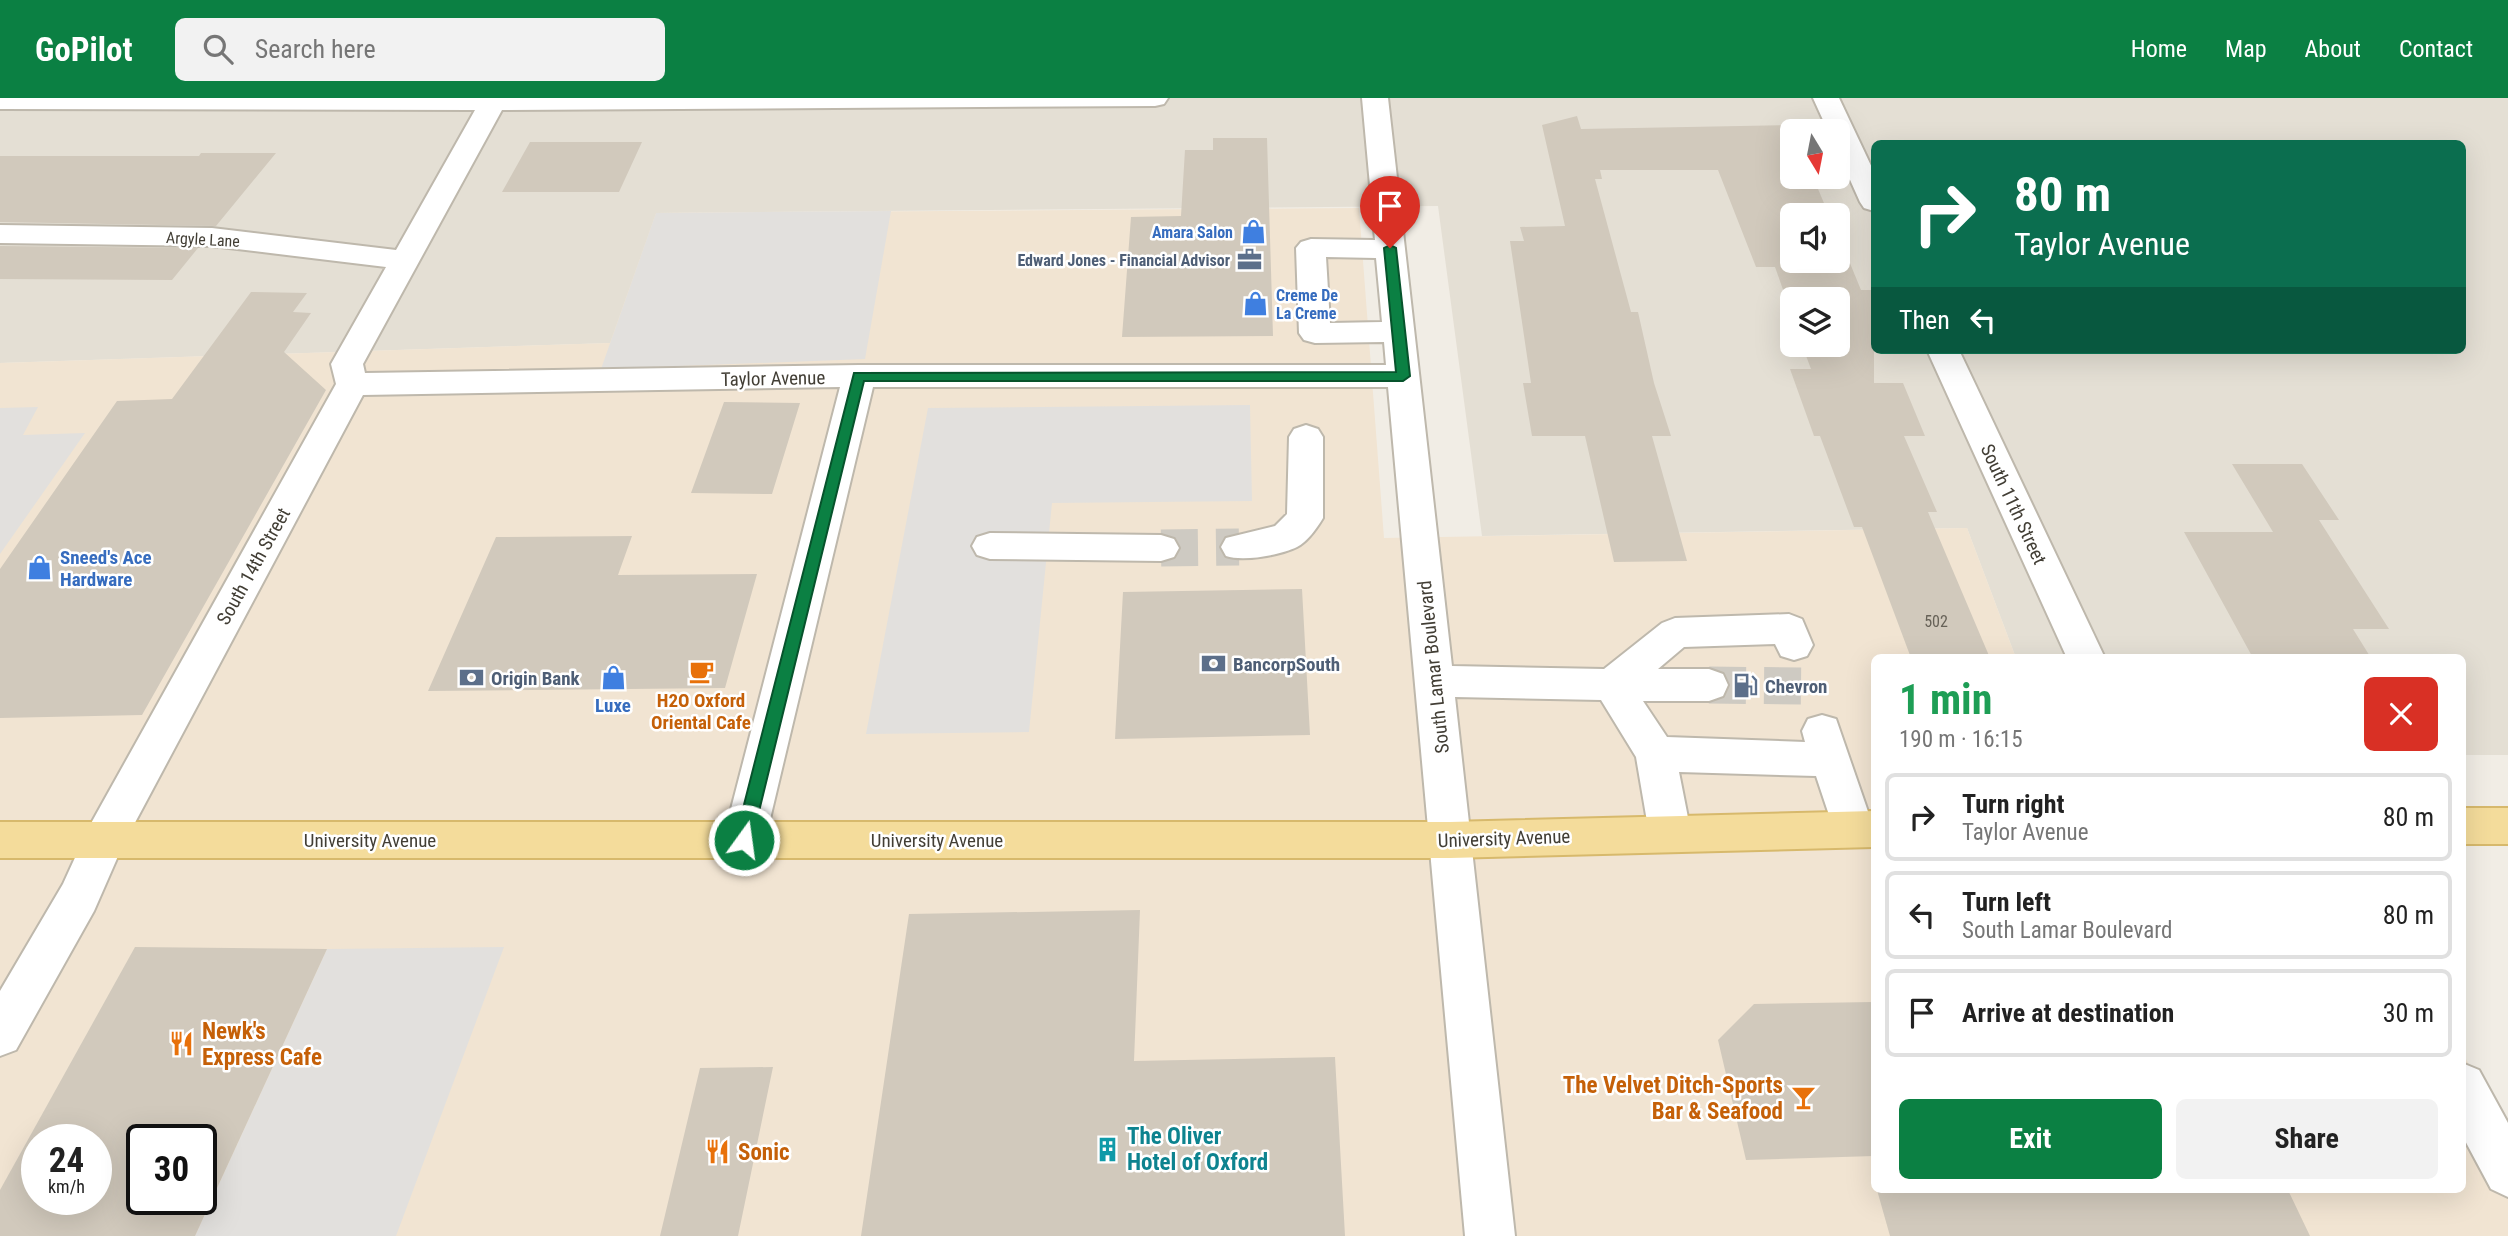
<!DOCTYPE html>
<meta charset="utf-8">
<style>
body{margin:0;font-family:"Roboto Condensed",sans-serif;background:#f2f2f2;color:#222;height:100vh;display:flex;flex-direction:column;font-size:26px;white-space:nowrap}
*{box-sizing:border-box;margin:0}
p{font-size:23px;color:#767676}
.icon{flex:none;width:38px;height:38px;fill:none;stroke:currentColor;stroke-width:2;stroke-linecap:round;stroke-linejoin:round}
.map{position:relative;flex:1;overflow:hidden}
.sheet{position:absolute;left:1871px;top:556px;width:595px;height:539px;display:flex;flex-direction:column;background:#fff;border-radius:10px;box-shadow:0 7px 28px #0002}
.sheet>*{flex:none}
.top-card{position:absolute;left:1871px;top:42px;width:595px;height:214px;border-radius:10px;box-shadow:0 7px 28px #0002;background:#0b6e4f;color:#fff;overflow:hidden}
.needle{width:46px;rotate:170deg}
.buttons{position:absolute;left:1780px;top:21px;display:grid;gap:14px}
.buttons a{display:grid;place-items:center;width:70px;height:70px;border-radius:10px;background:#fff;box-shadow:0 7px 28px #0002;font-size:35px}
.speed{position:absolute;left:21px;top:1026px;display:flex;gap:14px;font-size:35px;font-weight:700;text-align:center}
.speed>*{display:grid;place-content:center;width:91px;height:91px;border-radius:50%;background:#fff;box-shadow:0 7px 28px #0002;line-height:1}
.speed small{font-size:18px;font-weight:400}
.speed .limit{border:4px solid #111;border-radius:10px;background:#fff;color:#111}
.pin{position:absolute;display:grid;place-items:center;width:60px;height:60px;color:#fff;margin:-72px -30px;border-radius:50% 50% 50% 0;rotate:-45deg;box-shadow:0 0 7px #0007}
.pin .icon{rotate:45deg}
.me{position:absolute;width:77px;margin:-38px;rotate:14deg;stroke-linejoin:round;filter:drop-shadow(0 0 5px #0008)}
.turn{display:flex;align-items:center;gap:24px;height:147px;padding:0 28px;font-size:32px}
.turn .icon{width:91px;height:91px;stroke-width:2.5}
.turn b{display:block;font-size:49px;line-height:60px}
.then{display:flex;align-items:center;height:66px;padding:0 28px;background:#0003;gap:14px;font-size:26px}
.round{display:grid;place-items:center;flex:none;width:74px;height:74px;border-radius:10px;background:#f2f2f2}
.headline{display:flex;align-items:center;justify-content:space-between;height:119px;padding:0 28px}
h1{font-size:42px;font-weight:700;line-height:52px;color:#1e9e55}
.action{display:flex;gap:14px;margin-top:auto;padding:14px 28px}
.action a{flex:1;height:80px;border-radius:10px;background:#0b8043;color:#fff;font-size:28px;font-weight:700;line-height:80px;text-align:center}
.action a+a{background:#f2f2f2;color:#222}
ul{padding:0;list-style:none}
li{display:flex;align-items:center;gap:21px;height:88px;margin:0 14px 10px;padding:0 14px;border:4px solid #e0e0e0;border-radius:10px}
li div{flex:1}
li b{display:block;font-size:26px}
li em{font-style:normal}
header{display:flex;align-items:center;gap:42px;box-sizing:border-box;height:98px;padding:0 35px;background:#0b8043;color:#fff}
header strong{font-size:33px}
nav{display:flex;gap:38px;margin-inline-start:auto;font-size:24px}
.search{width:490px;height:63px;background:#f2f2f2;display:flex;align-items:center;gap:18px;box-sizing:border-box;padding:0 24px;border-radius:10px;color:#767676;font-size:26px}
.map>svg:first-child{display:block}
.residential{fill:#e4dfd4;fill-rule:evenodd}
.commercial{fill:#f1e4d2;fill-rule:evenodd}
.parking{fill:#e2e0dd}
.building{fill:#d1c9bc;fill-rule:evenodd}
.lines{fill:none;stroke-linecap:round;stroke-linejoin:round}
.minor-tunnel{stroke:#cecac2;stroke-width:37;stroke-dasharray:37 18;stroke-linecap:butt}
.minor-casing{stroke:#beb8ac;stroke-width:4}
.major-casing{stroke:#d7b96c;stroke-width:4}
.minor{fill:#fff;fill-rule:evenodd}
.major{fill:#f4dc9b;fill-rule:evenodd}
.route{fill:#0b8043;stroke:#07532c;stroke-width:2}
.labels{text-anchor:middle;stroke-width:5;stroke-linejoin:round;paint-order:stroke}
.far-shop-label{font-size:16px;font-weight:bold;fill:#366cbe;stroke:#fff;text-anchor:end}
.far-street-label{font-size:16px;fill:#423e35;stroke:#fff}
.far-service-label{font-size:16px;font-weight:bold;fill:#4e5e75;stroke:#fff;text-anchor:end}
.number-label{font-size:16px;fill:#666157}
.street-label{font-size:19px;fill:#423e35;stroke:#fff}
.shop-label{font-size:19px;font-weight:bold;fill:#366cbe;stroke:#fff;text-anchor:start}
.service-label{font-size:19px;font-weight:bold;fill:#4e5e75;stroke:#fff;text-anchor:start}
.food-label{font-size:19px;font-weight:bold;fill:#c56008;stroke:#fff}
.near-food-label{font-size:23px;font-weight:bold;fill:#c56008;stroke:#fff;text-anchor:start}
.near-culture-label{font-size:23px;font-weight:bold;fill:#0d838f;stroke:#fff;text-anchor:start}
</style>
<header>
<strong>GoPilot</strong>
<div class="search"><svg class="icon" aria-label="search" viewBox="0 0 24 24"><circle cx="10" cy="10" r="6"/><path d="M15 15l6 6"/></svg>Search here</div>
<nav><a>Home</a><a>Map</a><a>About</a><a>Contact</a></nav>
</header>
<div class="map">
<svg width="2508" height="1138" viewBox="0 0 2508 1138">
<rect width="100%" height="100%" fill="#f1ede5"/>
<path class="residential" d="M0 0H2508V657H2462V560H2016L1967 430 1482 438 1438 108 657 115 611 245 0 265ZM1792 33H1838V79H1792ZM1874 46H2462V252H1874ZM1792 117H1838V163H1792ZM1792 201H1838V247H1792Z"/>
<path class="commercial" d="M1359 110 1384 440 1967 430 2016 560H1874V1092H2462V954L2508 1036V1138H0V265L610 245 656 115ZM37 1041H96V1101H37ZM142 1041H201V1101H142Z"/>
<path class="parking" d="M891 113 865 261 601 271 656 115Z
M1250 307 1252 403 1052 405 1029 634 866 636 928 310Z
M38 309 23 337 85 335 0 456V310Z
M504 849 396 1138H195L327 851Z"/>
<path class="building" d="M1577 18 1581 31 1792 27 1794 33H1792V79H1813L1829 117H1792V163H1838V136L1861 192H1874V285H1903L1925 338H1904L1937 414H1928L1990 560H1911L1862 429H1854L1820 338H1814L1790 271H1811L1802 247H1838V201H1792V217L1775 169H1756L1718 72H1600L1602 81H1595L1631 214H1638L1654 285 1671 338H1652L1687 463 1614 464 1585 338H1532L1523 285H1531L1510 143H1524L1520 129 1565 128 1542 27Z
M1213 40H1267L1273 238 1122 239 1131 119 1181 118 1185 52H1213Z
M530 44H642L619 94H502Z
M201 55H276L216 128 0 124V58H199Z
M0 148 198 150 172 182 0 181Z
M251 194 307 195 293 214 311 215 284 254 326 292 142 617 0 620V471L117 303 172 301Z
M724 304 800 305 772 396 691 395Z
M2232 366H2302L2339 422H2319L2389 531H2353L2371 560H2253L2184 434H2273Z
M632 438 618 477 757 476 725 590 428 593 496 439Z
M1302 491 1310 637 1115 641 1123 494Z
M1140 812 1134 963 1335 959 1345 1138H861L909 816Z
M135 849 327 851 195 1138H0V1092ZM37 1041H96V1101H37ZM142 1041H201V1101H142Z
M1874 904V1058L1746 1062 1718 942 1754 906Z
M773 969 738 1138H660L700 970Z
M1877 1092H2288L2310 1138H1890Z"/>
<g class="lines">
<path class="minor-tunnel" d="M1161 450 1239 449
M1709 587 1807 588"/>
<defs>
<path id="minor" d="M0 0H1168L1164 6 1155 8 502 12 363 266 365 275 859 267H1386L1384 244 1315 245 1304 242 1299 235 1296 150 1301 144 1311 141 1375 142 1362 0H1388L1452 568 1604 571 1662 525 1675 520 1789 516 1802 521 1813 547 1807 558 1794 562 1781 558 1775 546 1684 549 1658 571H1709L1723 576 1728 587 1723 598 1709 603H1643L1667 639 1805 644 1802 633 1808 621 1822 617 1836 621 1874 731 1868 744 1853 749 1838 744 1816 678 1679 674 1691 735 1685 748 1670 753 1655 748 1649 735 1636 659 1601 602 1455 599 1515 1138H1465L1388 289H873L765 742 759 755 744 760 729 755 723 742 840 289 363 297 122 749 94 813 16 952 0 958V893L63 786 89 729 336 286 331 266 386 169 212 148 0 145V127L212 130 396 152 475 12 0 11ZM1326 159 1376 160 1382 224 1330 225Z
M1813 0H1839L1874 74V113L1864 110 1860 104 1838 55V33H1828Z
M1927 252H1959L2105 560H2067Z
M1306 327 1318 331 1323 339V420C1317 430 1307 444 1297 449 1281 457 1243 464 1226 458L1221 449 1226 440 1275 428 1287 416 1289 339 1294 331Z
M990 435 1161 437 1174 441 1179 450 1174 459 1161 463 990 461 977 457 972 448 977 439Z
M2462 965 2479 972 2508 1025V1099L2491 1091 2462 1037Z"/>
<path id="major" d="M2462 710H2508V746H2462Z
M1874 713V749L1450 760H0V724H1450Z"/>
</defs>
<use href="#minor" class="minor-casing"/>
<use href="#major" class="major-casing"/>
<use href="#minor" class="minor"/>
<use href="#major" class="major"/>
</g>
<path class="route" d="M1390 147 1396 150 1410 278 1403 283H864L752 742 750 748 744 750 737 748 735 742 854 275 1396 274 1384 150Z"/>
<defs>
<symbol id="shop-bare" viewBox="-9 -9 18 18"><path d="M-5-2.5h2.3a2.7 3.5 0 0 1 5.4 0H5L5.5 6h-11ZM-1.5-2.5h3a1.5 2.3 0 0 0-3 0Z" fill="#3f7fe0" stroke="#fff" stroke-width="2.5" paint-order="stroke"/></symbol>
<symbol id="office-bare" viewBox="-9 -9 18 18"><path d="M-6-3h4V-5.5h4V-3h4V5H-6ZM-1-4.5V-3h2v-1.5ZM-6 0V1H6V0Z" fill="#5c6f8a" stroke="#fff" stroke-width="2.5" paint-order="stroke"/></symbol>
<symbol id="bank-bare" viewBox="-9 -9 18 18"><path d="M-6-4H6V4H-6ZM0-2.3a2.3 2.3 0 1 0 0 4.6a2.3 2.3 0 1 0 0-4.6Z" fill="#5c6f8a" stroke="#fff" stroke-width="2.5" paint-order="stroke"/></symbol>
<symbol id="cafe-bare" viewBox="-9 -9 18 18"><path d="M-5.5-4.5H6V0H3Q3 3.5 0 3.5H-2.5Q-5.5 3.5-5.5 0ZM3-3.2v2h1.7v-2ZM-6 4.5H4V6H-6Z" fill="#e8710a" stroke="#fff" stroke-width="2.5" paint-order="stroke"/></symbol>
<symbol id="fuel-bare" viewBox="-9 -9 18 18"><path d="M-5.5-6h7V0h2V4h1.3V-2.5L3-4.5l.8-.8L6-3V5H2.5V1h-1V6h-7ZM-4.2-4.7v3.2H.2V-4.7Z" fill="#5c6f8a" stroke="#fff" stroke-width="2.5" paint-order="stroke"/></symbol>
<symbol id="restaurant-bare" viewBox="-9 -9 18 18"><path d="M-5-6h1v4h1v-4h1v4h1v-4h1v5L-1.5 .5V6h-2V.5L-5-1ZM5-6V6H3V1.5H1.5Q1.5-4 5-6Z" fill="#e8710a" stroke="#fff" stroke-width="2.5" paint-order="stroke"/></symbol>
<symbol id="bar-bare" viewBox="-9 -9 18 18"><path d="M-6-5H6L.8 .8V4.5H3.5V6h-7V4.5H-.8V.8Z" fill="#e8710a" stroke="#fff" stroke-width="2.5" paint-order="stroke"/></symbol>
<symbol id="building-bare" viewBox="-9 -9 18 18"><path d="M-4-6H4V6H1V3H-1V6H-4ZM-2.5-4.3h1.7v1.8h-1.7ZM.8-4.3h1.7v1.8H.8ZM-2.5-1h1.7V.8h-1.7ZM.8-1h1.7V.8H.8Z" fill="#0f9aa8" stroke="#fff" stroke-width="2.5" paint-order="stroke"/></symbol>
</defs>
<g fill-rule="evenodd">
<use href="#shop-bare" x="1236" y="116" width="35" height="35"/>
<use href="#office-bare" x="1232" y="144" width="35" height="35"/>
<use href="#shop-bare" x="1238" y="188" width="35" height="35"/>
<use href="#shop-bare" x="22" y="452" width="35" height="35"/>
<use href="#bank-bare" x="1196" y="548" width="35" height="35"/>
<use href="#cafe-bare" x="684" y="556" width="35" height="35"/>
<use href="#shop-bare" x="596" y="562" width="35" height="35"/>
<use href="#bank-bare" x="454" y="562" width="35" height="35"/>
<use href="#fuel-bare" x="1728" y="570" width="35" height="35"/>
<use href="#restaurant-bare" x="164" y="928" width="35" height="35"/>
<use href="#bar-bare" x="1786" y="982" width="35" height="35"/>
<use href="#building-bare" x="1090" y="1034" width="35" height="35"/>
<use href="#restaurant-bare" x="700" y="1036" width="35" height="35"/>
</g>
<g class="labels">
<g class="far-shop-label">
<text x="1233" y="140">Amara Salon</text>
<text x="1276" y="203" text-anchor="start">Creme De<tspan x="1276" dy="18">La Creme</tspan></text>
</g>
<g class="far-street-label">
<text transform="translate(203 141) rotate(3)" y="6">Argyle Lane</text>
</g>
<g class="far-service-label">
<text x="1230" y="168">Edward Jones - Financial Advisor</text>
</g>
<g class="number-label">
<text x="1936" y="529">502</text>
</g>
<g class="street-label">
<text transform="translate(773 280) rotate(-1)" y="7">Taylor Avenue</text>
<text transform="translate(2014 406) rotate(65)" y="7">South 11th Street</text>
<text transform="translate(253 468) rotate(-61)" y="7">South 14th Street</text>
<text transform="translate(1433 569) rotate(-96)" y="7">South Lamar Boulevard</text>
<text transform="translate(1504 740) rotate(-2)" y="7">University Avenue</text>
<text x="370" y="749">University Avenue</text>
<text x="937" y="749">University Avenue</text>
</g>
<g class="shop-label">
<text x="60" y="466">Sneed's Ace<tspan x="60" dy="22">Hardware</tspan></text>
<text x="613" y="614" text-anchor="middle">Luxe</text>
</g>
<g class="service-label">
<text x="1233" y="573">BancorpSouth</text>
<text x="491" y="587">Origin Bank</text>
<text x="1765" y="595">Chevron</text>
</g>
<g class="food-label">
<text x="701" y="609">H2O Oxford<tspan x="701" dy="22">Oriental Cafe</tspan></text>
</g>
<g class="near-food-label">
<text x="202" y="941">Newk's<tspan x="202" dy="26">Express Cafe</tspan></text>
<text x="1783" y="995" text-anchor="end">The Velvet Ditch-Sports<tspan x="1783" dy="26">Bar &amp; Seafood</tspan></text>
<text x="738" y="1062">Sonic</text>
</g>
<g class="near-culture-label">
<text x="1127" y="1046">The Oliver<tspan x="1127" dy="26">Hotel of Oxford</tspan></text>
</g>
</g>
</svg>
<div class="buttons">
<a><svg class="needle" viewBox="-14 -14 28 28"><path d="M0-13l5 13h-10z" fill="#e53935"/><path d="M0 13l5-13h-10z" fill="#767676"/></svg></a>
<a><svg class="icon" aria-label="sound" viewBox="0 0 24 24"><path d="M4 9h4l5-4v14l-5-4H4zM17 9q2 3 0 6"/></svg></a>
<a><svg class="icon" aria-label="layers" viewBox="0 0 24 24"><path d="M12 4l9 5-9 5-9-5zM3 14l9 5 9-5"/></svg></a>
</div>
<div class="speed"><div>24<small>km/h</small></div><div class="limit">30</div></div>
<div class="pin" style="left:1390px;top:150px;background:#d93025"><svg class="icon" aria-label="arrive" viewBox="0 0 24 24"><path d="M6 21V4h12l-3 4 3 4H6"/></svg></div>
<svg class="me" style="left:744px;top:742px" viewBox="-20 -20 40 40"><circle r="17" fill="#0b8043" stroke="#fff" stroke-width="3"/><path d="M0-11L8 9 0 5-8 9z" fill="#fff"/></svg>
<div class="top-card">
<div class="turn"><svg class="icon" aria-label="right" viewBox="0 0 24 24"><path d="M7 20v-9h11M14 6l5 5-5 5"/></svg><div><b>80 m</b>Taylor Avenue</div></div>
<div class="then">Then<svg class="icon" aria-label="left" viewBox="0 0 24 24"><path d="M17 20v-9H6M10 6l-5 5 5 5"/></svg></div>
</div>
<section class="sheet">
<div class="headline"><div><h1>1 min</h1><p>190 m · 16:15</p></div><a class="round" style="background:#d93025;color:#fff"><svg class="icon" aria-label="close" viewBox="0 0 24 24"><path d="M6 6l12 12M18 6L6 18"/></svg></a></div>
<ul>
<li><svg class="icon" aria-label="right" viewBox="0 0 24 24"><path d="M7 20v-9h11M14 6l5 5-5 5"/></svg><div><b>Turn right</b><p>Taylor Avenue</p></div><em>80 m</em></li>
<li><svg class="icon" aria-label="left" viewBox="0 0 24 24"><path d="M17 20v-9H6M10 6l-5 5 5 5"/></svg><div><b>Turn left</b><p>South Lamar Boulevard</p></div><em>80 m</em></li>
<li><svg class="icon" aria-label="arrive" viewBox="0 0 24 24"><path d="M6 21V4h12l-3 4 3 4H6"/></svg><div><b>Arrive at destination</b></div><em>30 m</em></li>
</ul>
<div class="action"><a>Exit</a><a>Share</a></div>
</section>
</div>
